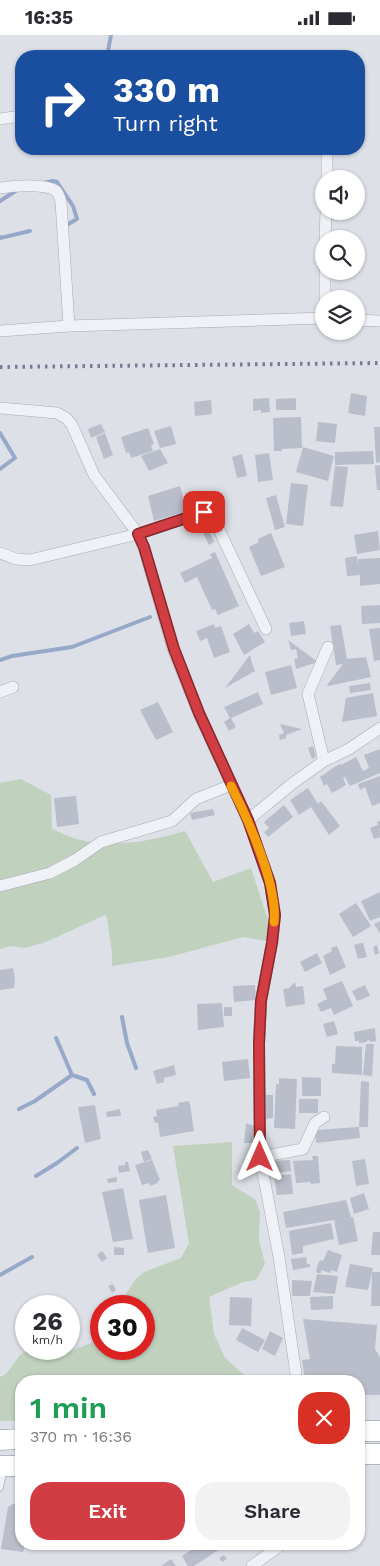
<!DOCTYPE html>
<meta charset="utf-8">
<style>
body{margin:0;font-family:"Work Sans",sans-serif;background:#f2f2f3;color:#2b2b33;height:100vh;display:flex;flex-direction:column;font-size:19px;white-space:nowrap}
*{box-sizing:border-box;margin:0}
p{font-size:16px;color:#7c7c81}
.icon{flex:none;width:28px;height:28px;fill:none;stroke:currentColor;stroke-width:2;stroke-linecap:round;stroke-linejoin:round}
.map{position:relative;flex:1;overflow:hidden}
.drawer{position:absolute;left:15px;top:1340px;width:350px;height:175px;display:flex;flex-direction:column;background:#fff;border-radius:20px;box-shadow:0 1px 4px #0004}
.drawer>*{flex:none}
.top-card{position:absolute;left:15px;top:15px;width:350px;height:105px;border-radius:20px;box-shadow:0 1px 4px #0004;background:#1a4fa0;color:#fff;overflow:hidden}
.tools{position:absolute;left:315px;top:135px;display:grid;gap:10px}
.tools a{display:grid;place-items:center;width:50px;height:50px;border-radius:50%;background:#fff;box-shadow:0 1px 4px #0004;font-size:25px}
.speed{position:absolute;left:15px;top:1260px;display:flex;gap:10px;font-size:25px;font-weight:700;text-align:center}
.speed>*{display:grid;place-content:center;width:65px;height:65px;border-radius:50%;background:#fff;box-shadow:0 1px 4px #0004;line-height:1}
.speed small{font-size:12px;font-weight:400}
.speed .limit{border:8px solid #d22;background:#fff;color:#111}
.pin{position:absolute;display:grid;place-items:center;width:42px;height:42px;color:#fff;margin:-21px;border-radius:10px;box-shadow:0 2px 8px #0006}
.me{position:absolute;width:55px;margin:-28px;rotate:0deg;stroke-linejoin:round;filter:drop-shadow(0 0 4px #0008)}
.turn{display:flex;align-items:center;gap:18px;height:105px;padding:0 15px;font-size:22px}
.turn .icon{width:65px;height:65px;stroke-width:2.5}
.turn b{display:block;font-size:35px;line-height:42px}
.round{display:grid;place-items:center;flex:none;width:52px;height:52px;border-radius:20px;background:#f2f2f3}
.summary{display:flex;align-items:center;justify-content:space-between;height:85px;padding:0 15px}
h1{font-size:30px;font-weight:600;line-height:38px;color:#1e9e55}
.action{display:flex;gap:10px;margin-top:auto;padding:10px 15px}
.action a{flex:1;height:58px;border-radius:20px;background:#d13d42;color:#fff;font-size:20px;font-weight:600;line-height:58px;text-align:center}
.action a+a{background:#f2f2f3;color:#2b2b33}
.status{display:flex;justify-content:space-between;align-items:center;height:35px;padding:0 25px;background:#fff;direction:ltr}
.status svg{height:14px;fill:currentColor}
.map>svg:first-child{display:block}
.green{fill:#c0d1be}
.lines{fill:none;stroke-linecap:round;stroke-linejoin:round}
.stream{stroke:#96a9c9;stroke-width:4}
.building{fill:#babeca}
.lane-casing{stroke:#a6aab4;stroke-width:7}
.street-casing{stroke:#a6aab4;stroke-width:12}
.highway-casing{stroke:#848b9e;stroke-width:21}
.lane{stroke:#f0f1f6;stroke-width:5.5}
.street{stroke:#f0f1f6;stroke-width:11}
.highway{stroke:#fff;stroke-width:20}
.rail{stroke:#767d91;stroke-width:4;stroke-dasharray:2.5 5;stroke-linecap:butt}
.route-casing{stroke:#88282b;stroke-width:12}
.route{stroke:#d13d42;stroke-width:9}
.slow{stroke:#f59e0b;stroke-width:9}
</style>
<div class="status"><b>16:35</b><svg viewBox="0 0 49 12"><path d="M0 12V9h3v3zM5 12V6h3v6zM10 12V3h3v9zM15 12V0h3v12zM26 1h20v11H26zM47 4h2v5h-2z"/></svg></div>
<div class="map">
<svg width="380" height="1531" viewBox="0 0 380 1531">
<rect width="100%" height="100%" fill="#dde0e7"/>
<path class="green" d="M21 744 51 760 52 794C60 797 69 802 77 804 113 814 150 806 185 796L213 847 251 833 268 885 266 906 243 902 169 922 112 931V917L107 883 105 880 46 907 25 913 10 911 0 914V748Z
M232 1107V1150L256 1165 260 1178 259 1205 265 1229 256 1245 243 1247 209 1262 214 1299 225 1323 251 1346H21V1386H0V1342L6 1339 20 1320 30 1314 68 1317 96 1306 101 1298V1314H144V1271H118L135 1245 144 1237 181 1223 189 1208 173 1111Z"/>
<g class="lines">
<path class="stream" d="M107 21 111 0
M359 39H360
M273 114 288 118
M43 148 53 146 57 147 73 171 77 184 65 191
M0 166 17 155
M0 202V203L30 196
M0 398 15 423 0 434
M0 625 12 621 72 612 150 582
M122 982 127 1008 136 1033
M56 1003 72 1040
M19 1074 35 1066 72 1040 87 1045 94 1059
M36 1141 57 1128 77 1113
M0 1240 32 1222"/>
</g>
<path class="building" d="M351 358 367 361 365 381 348 378Z
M269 363 270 377 261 378V375L253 376V364Z
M296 363V375H276V364Z
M211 365 212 379 195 381 194 367Z
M301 382 302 413 282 414V416H274L273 383Z
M318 387 337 389 335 408 316 406Z
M101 389 105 397 91 403 88 394Z
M171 391 176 409 160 413 154 396Z
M374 392H380V427L376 428Z
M148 393 154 409 151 410 153 416 131 423 129 417 126 418 121 402Z
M105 398 113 420 104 424 96 402Z
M303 412 334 421 328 446 296 437Z
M160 414 168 428 149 436 141 421Z
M373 416 374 429 335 430V417Z
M269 418 273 445 258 447 255 420Z
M242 419 247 441 237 443 232 422Z
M380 430V455H377L375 431Z
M335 431 348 432 343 472 330 471Z
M291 448 308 450 303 491 286 489Z
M180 451 187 476 154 486 148 461Z
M192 459 194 467 188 468 186 461Z
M276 460 285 492 275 495 266 463Z
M205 487 214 507 209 510 199 490Z
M378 496 380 515 357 519 354 500Z
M271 498 285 532 261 541 249 512 259 507 258 504Z
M215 517 239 571 218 580 215 574 212 575 197 542 185 548 180 538 212 523 210 519Z
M357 521 358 531V524L380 523V549L360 551V540L347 541 345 523Z
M380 570V588L362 589 361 571Z
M304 586 306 599 291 601 289 588Z
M214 589 215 593 221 591 230 617 214 623 207 603 200 606 196 596Z
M249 589 254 598 258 596 265 607 244 620 233 599Z
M341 590 347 624 366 622 371 642 328 651 327 650 343 629 336 630 330 591Z
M380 593V625L374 626 369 594Z
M288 605 318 627 296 634 294 624 298 623 296 614 291 615Z
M250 620 252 628 255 636 225 653Z
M291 630 297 653 271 660 265 637Z
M370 648 371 655 350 658 349 651Z
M258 657 263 669 231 683 236 692 229 696 224 687 230 683 224 672Z
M373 658 377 681 342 687 346 663Z
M158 667 173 697 156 705 140 675Z
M280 689 302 694 286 700V703L280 705 279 700 284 698Z
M313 711 316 722 312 724 308 713Z
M380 714V738L350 751 345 742 343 743 346 750 332 758 327 749 324 751 320 742 336 731 340 729 341 730 356 722 363 736 369 733 364 720Z
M380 741V768L372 771 365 752 360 755 358 749Z
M308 753 318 769 321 766 340 791 329 800 311 772 299 780 290 765Z
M76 761 79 789 57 792 54 763Z
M284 770 293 782 268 802 264 797 269 793 264 787Z
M213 774 215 780 192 785 190 778Z
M380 786V802L374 804 370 793 378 790 377 787Z
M380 857V882L370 886 361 866Z
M356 868 371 891 353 902 339 879Z
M380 886V898L374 889Z
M361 908H363L367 922 358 924 354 910Z
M377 910 379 918 375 920 373 912Z
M337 911 346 932 330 940 323 921 332 916 331 913Z
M317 918 322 928 305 937 300 927Z
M13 933 15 944 14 953 0 955V935Z
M342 946 353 971 334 980 331 973 321 977 317 969 327 964 323 954Z
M295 947 296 952 303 951 305 969 286 972 283 954 289 953Z
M255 950 256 965 234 967 233 951Z
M365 950 370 961 357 966 352 956Z
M222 968 224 992 198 995 197 969Z
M224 972H232V981H224Z
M334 986 338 999 327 1002 323 989Z
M375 993 376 1006 370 1007V1005L366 1006 367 1007 359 1008V1006H355L354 997Z
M366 1009H374L372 1041 363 1040Z
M336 1011 362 1012V1040L332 1038V1029H335Z
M248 1024 250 1043 224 1046 222 1027Z
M174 1030 176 1040 164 1043V1047L157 1049 153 1036Z
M302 1042 321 1043V1061H302Z
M279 1043 297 1044 295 1094 274 1093 276 1049H279Z
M361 1046 369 1047 368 1092H359Z
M266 1060H273V1083L266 1084Z
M299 1064H318V1078H299Z
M188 1066 190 1069 194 1096 160 1102 158 1088H155L153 1082 157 1081 156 1075 179 1071 178 1068Z
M95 1070 101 1104 85 1108 78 1072Z
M120 1074 121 1081 107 1082 106 1077Z
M246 1088 254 1091 253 1108H244Z
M359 1092 360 1103 316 1108 315 1095Z
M148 1115 152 1124 144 1127 141 1117Z
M312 1121H318L320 1148 311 1149 310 1147 296 1148 293 1126 313 1125Z
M365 1124 369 1149 356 1151 352 1126Z
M152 1125 160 1145 158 1146V1148L150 1151 149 1148 142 1150 135 1130Z
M290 1125 291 1136 275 1138 274 1126Z
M125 1127H128L130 1136 119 1138 118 1131 125 1130Z
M291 1139 293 1159 277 1160 274 1141Z
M117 1142V1147L108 1148 107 1144Z
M123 1153 133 1204 113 1207 102 1157Z
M364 1158 369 1174 354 1179 350 1163Z
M166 1160 175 1213 148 1218 139 1165Z
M346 1165 351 1182H353L358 1206 339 1210 334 1185 286 1193 283 1177Z
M331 1188 334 1204 303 1211V1218L292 1220 289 1196Z
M373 1197H380V1220H371Z
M114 1212 124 1213V1220H114Z
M328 1215 342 1220 337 1237 331 1235 330 1238 321 1235V1238H317L316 1236 318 1229 320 1225 323 1226Z
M102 1216 107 1223 102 1227 97 1220Z
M306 1222 307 1229H310V1232L293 1235 291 1224Z
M350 1229 373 1233 368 1255 345 1252Z
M372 1237H380V1271H371Z
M317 1239 338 1241 335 1259 313 1257Z
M292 1245 312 1246 310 1261H292Z
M113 1249 116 1255 112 1258 108 1251Z
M333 1261V1274L311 1275 310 1262Z
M230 1262 252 1263 251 1291 229 1290Z
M303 1284 377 1290 375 1314 380 1322V1360H359V1346H305L302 1325 310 1324Z
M242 1293 265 1305 258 1317 236 1305Z
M270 1296 283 1303 275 1321 262 1314Z
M13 1469H18L21 1472V1490L18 1507 25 1509 23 1517 1 1514 8 1472Z
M200 1509H217L220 1514 194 1531H188L182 1521Z
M224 1520 227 1524 222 1527 219 1523Z
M171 1524 176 1531H161Z"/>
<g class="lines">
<defs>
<path id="lane" d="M0 1453 4 1436"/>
<path id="street" d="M0 84 21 81
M327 114V144
M0 153C13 151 45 148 56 156 59 159 60 163 61 167L69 291
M325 204 326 176
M325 236V264
M356 285 380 286
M0 296 69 291 324 283
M0 373 57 378 66 383 72 390 94 440 138 499 144 513 173 614 199 679 248 785 270 848 275 880 272 908 261 966 259 1009 260 1122 279 1222 297 1346
M0 518 16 524 30 525 138 499 201 478H208L213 482 266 594
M0 657 13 652
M324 726 308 659 328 612
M248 785 293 748 324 726 349 714 380 693
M0 851 50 838 75 825 101 807 172 786 196 764 231 750
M260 1122 303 1114 315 1088 324 1082
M252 1531 282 1509"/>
<path id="highway" d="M359 1396H380
M0 1405 21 1404
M359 1419H380
M0 1431H21"/>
</defs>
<use href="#lane" class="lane-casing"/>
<use href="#street" class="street-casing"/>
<use href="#highway" class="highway-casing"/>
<use href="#lane" class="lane"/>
<use href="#street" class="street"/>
<use href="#highway" class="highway"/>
<path class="rail" d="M0 332 380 328"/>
</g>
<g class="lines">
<defs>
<path id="route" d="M204 477 138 499 144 512 174 614 199 678 248 785 270 848 275 880 272 908 261 966 259 1009 260 1122"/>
</defs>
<use href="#route" class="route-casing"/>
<use href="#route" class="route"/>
<path class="slow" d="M231 751C248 784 278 850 274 887"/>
</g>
</svg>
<div class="tools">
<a><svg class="icon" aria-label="sound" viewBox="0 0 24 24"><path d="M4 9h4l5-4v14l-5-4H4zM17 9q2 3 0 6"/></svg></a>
<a><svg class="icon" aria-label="search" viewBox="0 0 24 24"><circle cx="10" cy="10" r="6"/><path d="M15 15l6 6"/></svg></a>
<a><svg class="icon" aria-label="layers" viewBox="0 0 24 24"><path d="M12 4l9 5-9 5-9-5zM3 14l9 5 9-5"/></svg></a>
</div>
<div class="speed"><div>26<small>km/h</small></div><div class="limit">30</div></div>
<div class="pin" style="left:204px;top:477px;background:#d93025"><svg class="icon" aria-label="arrive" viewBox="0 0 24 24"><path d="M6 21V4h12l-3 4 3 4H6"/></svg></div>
<svg class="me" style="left:260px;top:1122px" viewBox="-20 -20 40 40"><path d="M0-17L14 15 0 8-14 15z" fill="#d13d42" stroke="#fff" stroke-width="4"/></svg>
<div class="top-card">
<div class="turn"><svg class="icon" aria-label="right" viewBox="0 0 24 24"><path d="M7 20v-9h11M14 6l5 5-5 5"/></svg><div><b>330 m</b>Turn right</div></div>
</div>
<section class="drawer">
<div class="summary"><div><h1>1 min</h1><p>370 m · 16:36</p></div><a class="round" style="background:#d93025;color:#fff"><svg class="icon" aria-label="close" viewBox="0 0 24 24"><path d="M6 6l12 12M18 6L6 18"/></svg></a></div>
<div class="action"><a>Exit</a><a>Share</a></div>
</section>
</div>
